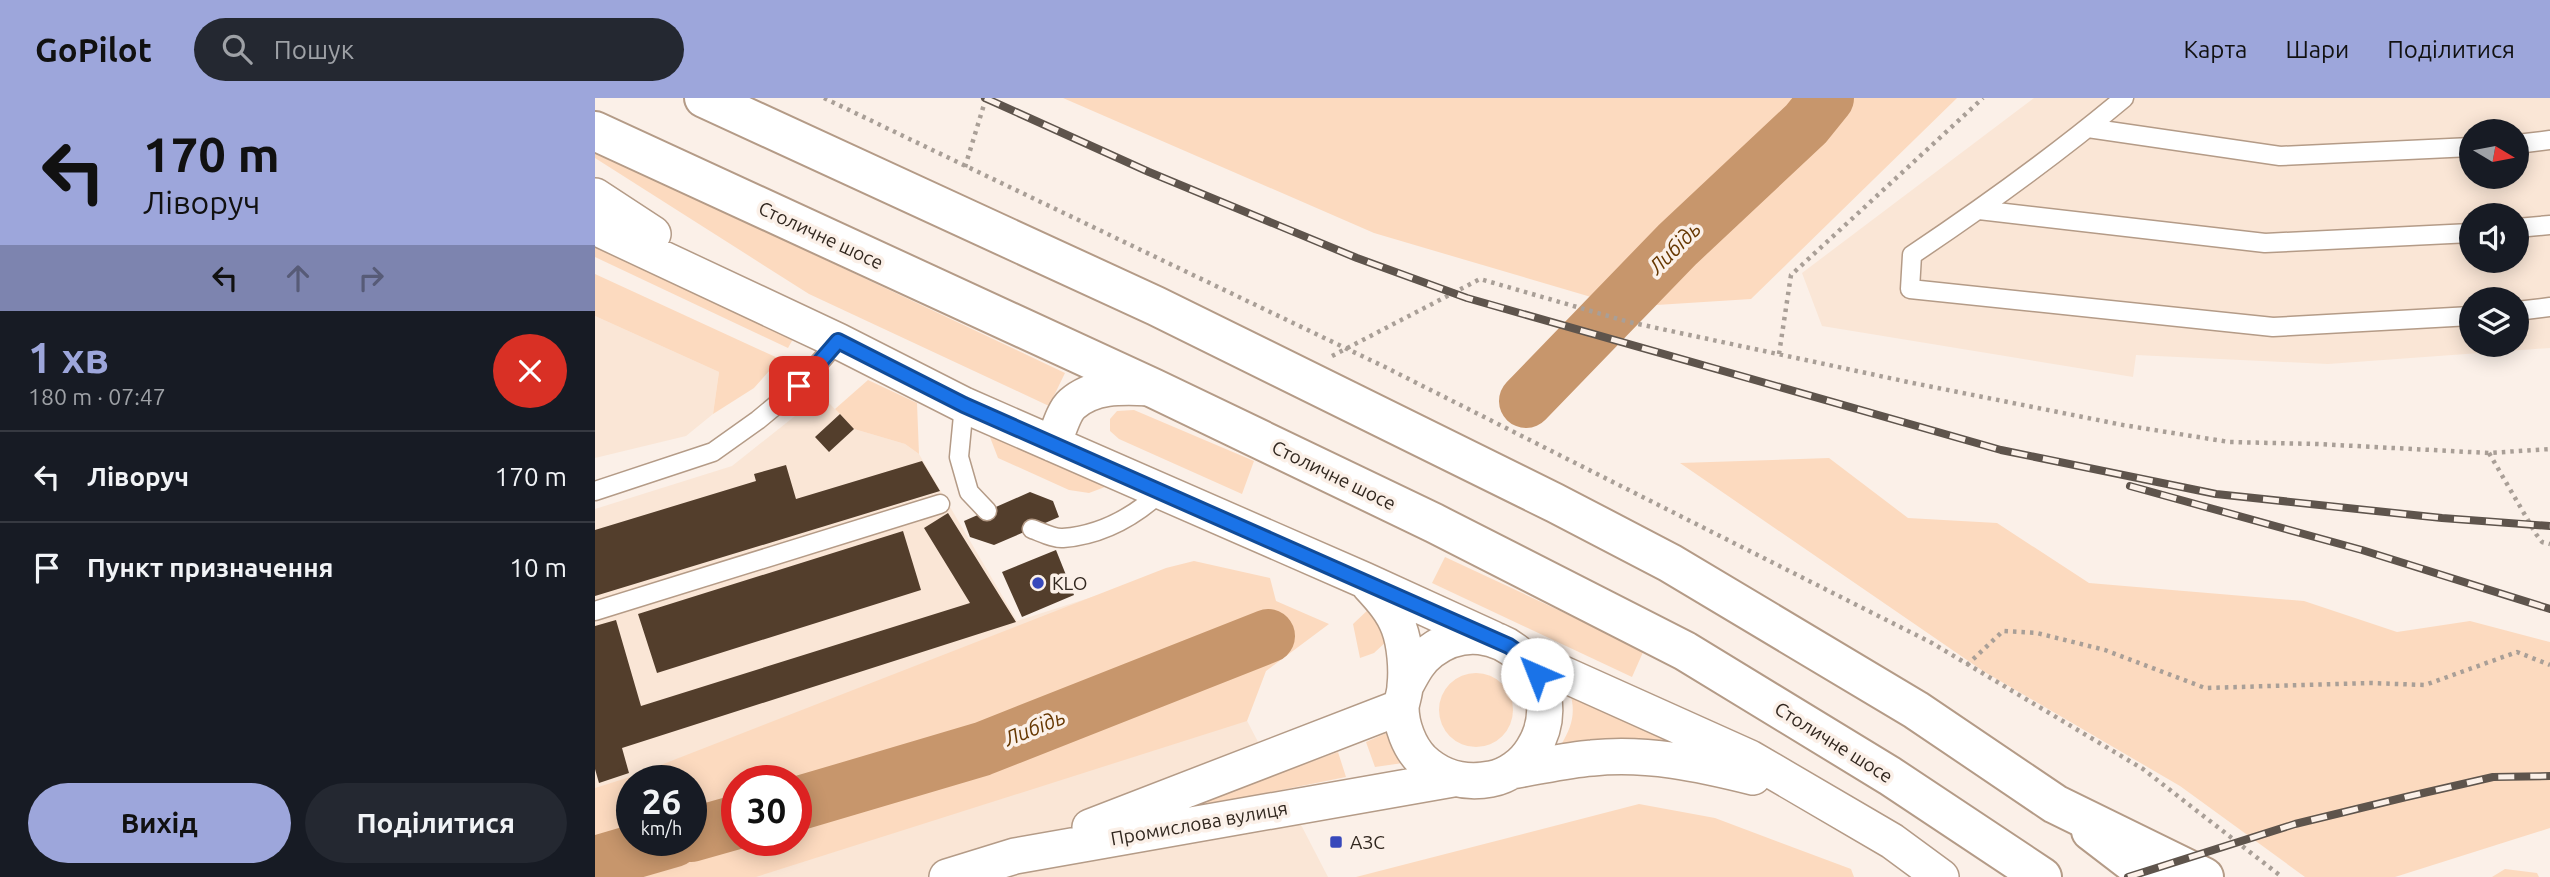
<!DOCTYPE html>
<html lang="uk">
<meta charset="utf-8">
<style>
body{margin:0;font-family:Ubuntu,sans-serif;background:#242831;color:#f1f3f6;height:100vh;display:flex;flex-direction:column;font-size:26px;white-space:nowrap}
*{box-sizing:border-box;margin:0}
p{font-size:23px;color:#9ea1a6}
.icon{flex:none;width:38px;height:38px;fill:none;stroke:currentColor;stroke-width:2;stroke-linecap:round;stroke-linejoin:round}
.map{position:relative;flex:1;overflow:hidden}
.sheet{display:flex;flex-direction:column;background:#171b24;width:595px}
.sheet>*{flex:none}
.guide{background:#9da6db;color:#111;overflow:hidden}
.needle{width:46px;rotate:100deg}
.buttons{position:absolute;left:1864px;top:21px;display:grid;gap:14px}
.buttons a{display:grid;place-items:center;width:70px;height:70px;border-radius:50%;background:#171b24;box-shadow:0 4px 18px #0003;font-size:35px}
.speed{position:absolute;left:21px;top:667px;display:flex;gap:14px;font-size:35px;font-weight:700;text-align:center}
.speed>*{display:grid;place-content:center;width:91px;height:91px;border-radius:50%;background:#171b24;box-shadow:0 4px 18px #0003;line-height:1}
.speed small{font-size:18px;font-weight:400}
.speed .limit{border:10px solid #d22;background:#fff;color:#111}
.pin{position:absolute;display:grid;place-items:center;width:60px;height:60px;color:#fff;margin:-30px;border-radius:14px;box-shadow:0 4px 10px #0006}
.me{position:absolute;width:77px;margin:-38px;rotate:316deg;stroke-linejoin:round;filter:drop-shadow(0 0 5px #0008)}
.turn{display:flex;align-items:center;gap:24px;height:147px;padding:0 28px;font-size:32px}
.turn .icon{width:91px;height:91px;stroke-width:2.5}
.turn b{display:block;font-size:49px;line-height:60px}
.lanes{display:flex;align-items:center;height:66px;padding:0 28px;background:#0003;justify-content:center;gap:35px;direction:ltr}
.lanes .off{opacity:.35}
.round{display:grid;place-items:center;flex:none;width:74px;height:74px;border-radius:37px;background:#242831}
.headline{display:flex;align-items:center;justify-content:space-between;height:119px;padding:0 28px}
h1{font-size:42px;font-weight:700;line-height:52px;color:#9da6db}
.cta{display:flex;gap:14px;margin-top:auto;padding:14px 28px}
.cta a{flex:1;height:80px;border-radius:42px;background:#9da6db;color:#111;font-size:28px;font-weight:700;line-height:80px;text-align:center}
.cta a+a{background:#242831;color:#f1f3f6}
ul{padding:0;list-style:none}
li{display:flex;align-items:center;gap:21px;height:91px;padding:0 28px;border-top:2px solid #363941}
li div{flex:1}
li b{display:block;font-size:26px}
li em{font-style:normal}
header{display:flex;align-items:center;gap:42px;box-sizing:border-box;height:98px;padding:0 35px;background:#9da6db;color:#111}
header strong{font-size:33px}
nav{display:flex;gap:38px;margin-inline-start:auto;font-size:24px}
.search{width:490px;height:63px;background:#242831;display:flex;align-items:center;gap:18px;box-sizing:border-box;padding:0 24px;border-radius:38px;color:#9ea1a6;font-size:26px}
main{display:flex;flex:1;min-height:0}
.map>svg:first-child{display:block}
.built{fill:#fae6d6;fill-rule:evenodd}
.green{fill:#fcdabf;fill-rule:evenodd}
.water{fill:#c7966c}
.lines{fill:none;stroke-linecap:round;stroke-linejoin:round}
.river{stroke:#c7966c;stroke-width:54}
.building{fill:#533e2c}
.service-casing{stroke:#b49b87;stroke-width:21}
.minor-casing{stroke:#b49b87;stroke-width:38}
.primary-casing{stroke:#b49b87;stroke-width:42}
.trunk-casing{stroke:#b49b87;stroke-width:42}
.path{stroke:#a99f97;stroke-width:4.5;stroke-dasharray:3.5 5;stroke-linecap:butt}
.service{stroke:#fff;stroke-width:18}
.minor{stroke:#fff;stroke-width:35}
.primary{stroke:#fff;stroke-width:38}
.trunk{stroke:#fff;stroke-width:38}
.rail-casing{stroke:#5e544c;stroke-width:8}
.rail{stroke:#fbf0e8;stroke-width:5;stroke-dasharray:16;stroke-linecap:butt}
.route-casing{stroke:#114b97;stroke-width:18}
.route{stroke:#1a73e8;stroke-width:12}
.poi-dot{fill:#3748bb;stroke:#fbf0e8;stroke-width:2.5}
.labels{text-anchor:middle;stroke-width:7;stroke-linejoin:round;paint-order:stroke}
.street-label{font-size:19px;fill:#31271f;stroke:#fbf0e8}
.poi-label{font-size:19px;fill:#31271f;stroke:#fbf0e8;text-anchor:start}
.water-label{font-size:21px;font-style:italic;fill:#663701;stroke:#fbf0e8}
</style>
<header>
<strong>GoPilot</strong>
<div class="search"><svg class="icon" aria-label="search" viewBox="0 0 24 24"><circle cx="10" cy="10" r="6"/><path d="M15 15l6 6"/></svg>Пошук</div>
<nav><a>Карта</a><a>Шари</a><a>Поділитися</a></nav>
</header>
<main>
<section class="sheet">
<div class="guide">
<div class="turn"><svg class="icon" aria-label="left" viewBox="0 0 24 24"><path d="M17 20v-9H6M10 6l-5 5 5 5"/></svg><div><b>170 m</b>Ліворуч</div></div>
<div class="lanes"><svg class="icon" aria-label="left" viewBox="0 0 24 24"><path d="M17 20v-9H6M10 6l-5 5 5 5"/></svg><svg class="icon off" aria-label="ahead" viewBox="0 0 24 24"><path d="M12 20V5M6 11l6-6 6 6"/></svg><svg class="icon off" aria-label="right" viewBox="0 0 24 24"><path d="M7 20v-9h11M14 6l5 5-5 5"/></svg></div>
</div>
<div class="headline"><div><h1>1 хв</h1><p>180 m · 07:47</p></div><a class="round" style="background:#d93025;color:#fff"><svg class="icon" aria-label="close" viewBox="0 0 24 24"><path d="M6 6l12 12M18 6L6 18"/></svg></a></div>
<ul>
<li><svg class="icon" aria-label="left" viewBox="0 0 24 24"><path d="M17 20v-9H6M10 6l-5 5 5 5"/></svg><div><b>Ліворуч</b></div><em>170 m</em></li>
<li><svg class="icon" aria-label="arrive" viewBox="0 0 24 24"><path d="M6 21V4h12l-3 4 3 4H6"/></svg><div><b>Пункт призначення</b></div><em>10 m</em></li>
</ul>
<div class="cta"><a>Вихід</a><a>Поділитися</a></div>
</section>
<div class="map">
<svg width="1955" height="779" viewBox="0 0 1955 779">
<rect width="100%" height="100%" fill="#fbf0e8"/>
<path class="built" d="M1439 0H1955V250L1733 266 1541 257 1538 279 1227 228 1207 175ZM1876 33H1922V79H1876ZM1876 117H1922V163H1876ZM1876 201H1922V247H1876Z
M0 218 124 274 118 316 91 338 0 360Z
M220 302 233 304 259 331 310 346 324 356 422 523 575 474 733 779H0V411L137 368ZM37 682H96V742H37ZM142 682H201V742H142Z"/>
<path class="green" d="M468 0H1362L1156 201 1030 209 779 135Z
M0 53 470 275 454 308 214 196 0 60Z
M0 138 203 232 193 250 0 159Z
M0 176 185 261 159 290 118 316 124 274 0 218Z
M273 282 322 305 324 356 310 346 259 331 240 311Z
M539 312 659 363 647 396 524 341 515 333V321L522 313Z
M393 334 510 389 494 395 474 392 403 360Z
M1234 360 1313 420 1402 425 1494 485 1709 503 1802 534 1875 523 1955 544V730L1800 779H1710L1585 688 1388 573 1085 365Z
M850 459 1049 552 1037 579 837 485Z
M599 463 675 480 681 503 734 526 671 573 652 623 161 779H0V690L35 679 571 470ZM37 682H96V742H37ZM142 682H201V742H142Z
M776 509 793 542 779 555 765 560 758 526Z
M844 612a37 37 0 1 1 74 0a37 37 0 1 1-74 0Z
M975 594 1135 661 1066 646 1004 641 966 647C977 628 981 615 975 594Z
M796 633 798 651 808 665 780 669 771 644Z
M743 654 751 679 573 715Z
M1044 706 1120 720 1256 771 1259 779H761Z
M1910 771 1942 775 1944 779H1897Z"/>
<path class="water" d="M1209 0H1244L1209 42 1197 21Z"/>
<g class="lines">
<path class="river" d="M931 303 1082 147 1211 26 1232 0
M201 706 387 651 673 538
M96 737 142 724
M0 765 79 742"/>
</g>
<path class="building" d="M245 316 259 331 234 354 220 339Z
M327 363 345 393 0 498V432L161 383 159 376 191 367 201 401Z
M435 394 458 403 464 419 399 447 375 439 369 423Z
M353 415 421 524 27 650 34 675 4 685 0 671V528L21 522 46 608 375 505 329 430Z
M308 433 326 492 62 575 43 516Z
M461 452 479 497 427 519 407 474Z"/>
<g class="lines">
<defs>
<path id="service" d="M1529 0C1461 57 1390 108 1317 157L1315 191 1678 229 1876 218
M1493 30 1685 58 1876 49
M1922 46 1955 42
M1384 112 1670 145 1876 135
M1922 130 1955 127
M1922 213 1955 209
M369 307 364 359 374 394 392 413
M0 393 118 354 163 322 204 288 243 243
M437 431C446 434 459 441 468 440 507 437 539 419 567 393
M0 513 345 406"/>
<path id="minor" d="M0 98 58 136
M0 129 243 243 369 307 769 482 898 541
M458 346C463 335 468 314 477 306 500 286 530 289 558 290
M774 487C786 500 798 513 804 530 810 546 812 572 810 588 810 595 807 602 806 609 806 627 814 649 827 662 846 680 871 686 896 681 913 678 929 666 938 651 980 584 900 505 836 553 824 562 818 574 811 587
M928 558 1155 660 1297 743 1346 779
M916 673C943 669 970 662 997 660 1051 654 1106 666 1158 679
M495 729 806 609
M352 779 420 758 858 681"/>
<path id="primary" d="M1496 733 1556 779"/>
<path id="trunk" d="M109 0 561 208 960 405 1075 465 1321 612 1460 706 1609 779
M0 33 558 290 839 425 1090 553 1295 678 1447 779"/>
</defs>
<use href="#service" class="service-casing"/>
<use href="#minor" class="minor-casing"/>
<use href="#primary" class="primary-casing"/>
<use href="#trunk" class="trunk-casing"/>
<path class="path" d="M229 0 792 270 1337 545 1548 671 1687 779
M370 69 391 0
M1184 256 1196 177 1388 0
M737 258 885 181 1034 224 1313 284 1528 327 1634 344 1722 346 1894 355 1955 351
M1894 355 1941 436 1947 444 1955 446
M1372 567 1408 533 1442 535 1510 552 1610 590 1775 585 1830 587 1922 554 1955 567"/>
<use href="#service" class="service"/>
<use href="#minor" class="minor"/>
<use href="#primary" class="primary"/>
<use href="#trunk" class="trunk"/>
<defs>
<path id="rail" d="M390 0 554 74 762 160 872 200 1406 352 1621 396 1847 420 1955 428
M1535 388 1767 452 1955 511
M1533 779 1700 726 1811 699 1898 679 1955 678"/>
</defs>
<use href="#rail" class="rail-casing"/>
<use href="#rail" class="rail"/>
</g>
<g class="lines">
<defs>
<path id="route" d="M204 288 243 243 369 307 914 548 928 558 942 576"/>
</defs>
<use href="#route" class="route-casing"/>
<use href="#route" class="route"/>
</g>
<g class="poi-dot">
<circle cx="443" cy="485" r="7"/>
<rect x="734" y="737" width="14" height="14" rx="3.5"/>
</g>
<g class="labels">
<g class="street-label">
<text transform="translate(226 137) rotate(25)" y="7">Столичне шосе</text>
<text transform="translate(739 377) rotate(26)" y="7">Столичне шосе</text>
<text transform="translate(1239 644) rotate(32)" y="7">Столичне шосе</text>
<text transform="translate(604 725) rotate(-10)" y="7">Промислова вулиця</text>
</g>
<g class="poi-label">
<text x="457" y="492">KLO</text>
<text x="755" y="751">АЗС</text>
</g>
<g class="water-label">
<text transform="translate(1080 150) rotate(-45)" y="7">Либідь</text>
<text transform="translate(440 630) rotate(-22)" y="7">Либідь</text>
</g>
</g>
</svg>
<div class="buttons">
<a><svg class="needle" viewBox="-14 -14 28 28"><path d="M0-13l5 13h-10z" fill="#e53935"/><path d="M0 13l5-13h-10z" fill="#9ea1a6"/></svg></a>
<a><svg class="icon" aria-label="sound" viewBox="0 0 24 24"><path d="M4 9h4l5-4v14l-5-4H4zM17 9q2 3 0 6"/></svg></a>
<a><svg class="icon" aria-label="layers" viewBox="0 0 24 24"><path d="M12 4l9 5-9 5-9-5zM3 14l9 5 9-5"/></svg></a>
</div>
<div class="speed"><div>26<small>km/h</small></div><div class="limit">30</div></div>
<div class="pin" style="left:204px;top:288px;background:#d93025"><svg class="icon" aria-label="arrive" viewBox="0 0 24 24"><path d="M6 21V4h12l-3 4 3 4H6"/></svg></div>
<svg class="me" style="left:942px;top:576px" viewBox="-20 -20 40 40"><circle r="19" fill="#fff"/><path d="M0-13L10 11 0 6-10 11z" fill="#1a73e8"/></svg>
</div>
</main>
